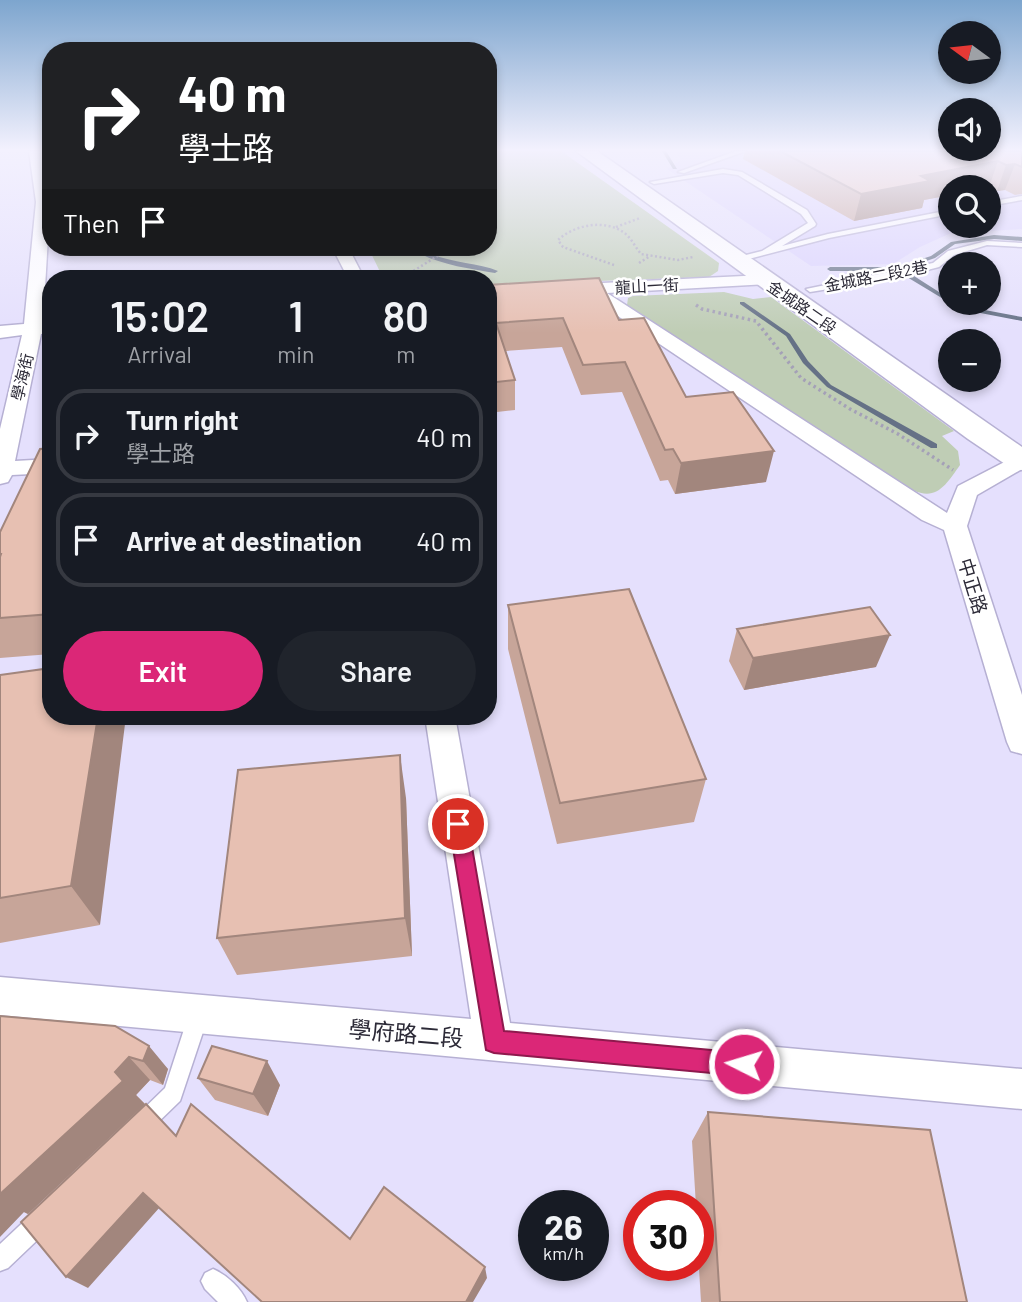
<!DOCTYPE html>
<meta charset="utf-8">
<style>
body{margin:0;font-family:Barlow,"Noto Sans TC",sans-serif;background:#20242c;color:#f1f3f6;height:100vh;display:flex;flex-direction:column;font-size:26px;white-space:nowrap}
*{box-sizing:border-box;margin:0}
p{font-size:23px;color:#9ea1a6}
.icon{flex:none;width:38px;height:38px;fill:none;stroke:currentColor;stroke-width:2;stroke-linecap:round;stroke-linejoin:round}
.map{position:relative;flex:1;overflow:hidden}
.details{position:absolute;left:42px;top:270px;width:455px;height:455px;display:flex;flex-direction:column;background:#171b24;border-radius:28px;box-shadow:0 4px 10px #0003}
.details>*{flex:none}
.guide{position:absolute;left:42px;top:42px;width:455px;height:214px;border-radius:28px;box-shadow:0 4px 10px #0003;background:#202124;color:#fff;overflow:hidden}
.needle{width:46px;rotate:285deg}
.tools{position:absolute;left:938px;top:21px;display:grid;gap:14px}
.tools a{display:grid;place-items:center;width:63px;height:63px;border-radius:50%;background:#171b24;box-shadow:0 4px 10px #0003;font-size:35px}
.speed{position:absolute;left:518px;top:1190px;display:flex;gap:14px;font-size:35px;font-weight:700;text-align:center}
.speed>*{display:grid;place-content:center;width:91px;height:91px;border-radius:50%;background:#171b24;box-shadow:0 4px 10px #0003;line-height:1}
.speed small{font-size:18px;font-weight:400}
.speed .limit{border:10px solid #d22;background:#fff;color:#111}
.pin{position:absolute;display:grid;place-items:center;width:60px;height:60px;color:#fff;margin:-30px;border:4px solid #fff;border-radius:50%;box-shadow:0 2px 7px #0007}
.me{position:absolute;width:77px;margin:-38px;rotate:275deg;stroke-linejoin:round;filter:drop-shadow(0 0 5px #0008)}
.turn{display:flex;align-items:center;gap:24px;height:147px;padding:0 21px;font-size:32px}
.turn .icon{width:91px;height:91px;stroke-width:2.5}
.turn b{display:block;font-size:49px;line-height:60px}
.then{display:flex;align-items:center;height:66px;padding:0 21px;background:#0003;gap:14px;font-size:26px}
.eta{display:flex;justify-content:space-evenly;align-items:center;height:119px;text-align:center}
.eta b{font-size:42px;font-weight:600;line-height:49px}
.action{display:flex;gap:14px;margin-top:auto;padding:14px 21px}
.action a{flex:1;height:80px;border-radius:42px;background:#db2777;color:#fff;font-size:28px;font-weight:600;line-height:80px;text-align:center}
.action a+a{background:#20242c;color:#f1f3f6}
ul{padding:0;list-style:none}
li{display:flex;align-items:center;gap:21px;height:94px;margin:0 14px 10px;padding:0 7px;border:4px solid #363941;border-radius:28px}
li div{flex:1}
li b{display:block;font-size:26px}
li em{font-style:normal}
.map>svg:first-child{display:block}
.built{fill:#dbd3fe;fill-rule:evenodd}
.green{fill:#bfcdb5}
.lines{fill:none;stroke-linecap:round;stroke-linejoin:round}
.stream{fill:#657186;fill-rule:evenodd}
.lane-casing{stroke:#b6b0d3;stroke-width:3}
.street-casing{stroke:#b6b0d3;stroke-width:3}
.secondary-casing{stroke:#b6b0d3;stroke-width:3}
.path-far1{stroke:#a4a0b7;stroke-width:2.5;stroke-dasharray:2 2.5;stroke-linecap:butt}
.path{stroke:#a4a0b7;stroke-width:3.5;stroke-dasharray:2.5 3.5;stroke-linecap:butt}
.lane{fill:#fff;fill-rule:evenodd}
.street{fill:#fff;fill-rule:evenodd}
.secondary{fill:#fff;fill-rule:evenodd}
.wall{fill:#c7a599}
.shaded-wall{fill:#a2867d}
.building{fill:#e7c0b2;stroke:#a2867d;stroke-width:2}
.route{fill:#db2777;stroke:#8e194d;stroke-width:2}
.labels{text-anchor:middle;stroke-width:5;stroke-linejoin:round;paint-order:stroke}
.far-street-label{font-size:16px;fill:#2c2a37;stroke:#fff}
.street-label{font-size:19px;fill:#2c2a37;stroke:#fff}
.near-street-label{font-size:23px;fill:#2c2a37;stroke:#fff}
</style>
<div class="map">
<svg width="1022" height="1302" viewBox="0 0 1022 1302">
<rect width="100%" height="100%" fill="#e5e0fd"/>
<path class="built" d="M675 151H1022V229L951 233 920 247 893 264 811 266 667 169 681 160ZM950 187H989V226H950Z"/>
<path class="green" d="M488 151H561L719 263 718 271 709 277 488 285V278H383L368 247H488Z
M724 292 753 299 771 297 954 431 942 436 958 451 960 465C947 483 937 502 913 490L627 305 628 298 633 296Z"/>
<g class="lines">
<path class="stream" d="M662 151H666L677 169H673Z
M994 235 1022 237V241L994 239 955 244 935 258 903 269 950 299V303L897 271H830L827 269 830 267H897L931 256 951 242Z
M409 247C417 247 423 251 431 254 453 263 479 263 498 271L495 273C466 268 433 264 409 247Z
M740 302H744L790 334 808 361 831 385 937 444V448H931L827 387 803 363 786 336 740 304Z
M952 303H960L974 308 1022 317V321L970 311Z"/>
<defs>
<path id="lane" d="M736 151H746L684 173 678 172Z
M723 169 742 172 807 210 816 224 815 226 782 246 828 234 950 210V214L829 238 737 262H734V258L762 251 808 223 801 214 738 175 723 173 654 184 650 182Z
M1022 196V200L989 206V202Z
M987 241 1022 243V247L987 245 954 255 939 267 896 278 810 292 806 289 933 263 948 251Z
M198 1007 205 1010 208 1017 180 1101 147 1133 140 1136 133 1133 130 1126 133 1119 165 1088 188 1017 191 1010Z
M42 1209 50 1212 53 1220 50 1228 8 1268 0 1271V1244L34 1212Z
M213 1269C227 1275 241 1288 247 1302H218L205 1289 201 1281 205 1273Z"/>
<path id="street" d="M29 151H43L50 202 43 322 51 321V333L41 334 15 461 51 459V473L12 475 8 482 0 484V429L22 335 0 338V326L24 324 36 202Z
M332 247H348L364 278H348Z
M764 275 770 276 773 280 770 284 607 293 947 513 958 486 1022 453V469L977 495 967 526 1022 695V754L1011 751 1007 742 944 530 922 520 585 294 576 293 573 289 582 284Z
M425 716H455L510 1023 1022 1069V1109L0 1015V977L471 1019Z"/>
<path id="secondary" d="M576 151H597L1022 447V470L1011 468 968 439Z"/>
</defs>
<use href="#lane" class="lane-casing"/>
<use href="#street" class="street-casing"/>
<use href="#secondary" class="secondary-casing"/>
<path class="path-far1" d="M616 227 640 218
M639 263 650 256
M614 265 563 247 558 240C574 225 604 219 623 232 631 237 635 247 641 254L678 260 693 257
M402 278 439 255 458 248 444 247"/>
<path class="path" d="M696 305 702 309 756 321 801 378 850 409 898 434 953 470"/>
<use href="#lane" class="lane"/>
<use href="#street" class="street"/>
<use href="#secondary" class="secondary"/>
</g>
<path class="wall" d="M745 151H1022V194L1015 195 1005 190 997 191 989 187H950V195L924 200 922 208 854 221 743 159Z
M488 285 619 320 686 397 766 482 675 494 668 480 660 481 622 392 581 395 562 347 506 351 515 380V410L488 413Z
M51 448V654L0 658V532Z
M508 605 706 779 694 822 557 844 508 649Z
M737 629 876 667 744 690 729 661Z
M0 675 100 925 0 943Z
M406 798 412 956 237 975 217 938Z
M115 1026 168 1069 163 1085 150 1080 136 1095 145 1104 28 1214 24 1212Z
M198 1078 280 1085 268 1116 215 1100Z
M708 1112 967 1302H701L698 1252V1206H696L692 1141Z"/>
<path class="shaded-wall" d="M998 161 989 187H950V195L924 200 922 208 854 221 861 194 921 176Z
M1015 164 1005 190 997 191 1006 165Z
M200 247H248L202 253Z
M774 451 766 482 675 494 681 463Z
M890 635 876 667 744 690 753 658Z
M98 716H126L100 925 71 886Z
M400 755 406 798 412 956 405 918Z
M149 1046 168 1069 163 1085 143 1061Z
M129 1057 150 1080 136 1095 145 1104 28 1214 24 1212 0 1237V1194Z
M267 1061 280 1085 268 1116 253 1094Z
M143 1193 160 1207 88 1288 66 1277Z
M485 1267 487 1278 473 1302H466Z"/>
<path class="building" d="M780 151H1022V167L1015 164 1006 165 998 161 921 176 930 181 861 194Z
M599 278 619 320 644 318 686 397 733 392 774 451 681 463 673 449 665 450 625 362 583 365 563 318 496 323 515 380 488 383V285Z
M51 448V614L0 618V557L1 554H0V532L40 449Z
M629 589 706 779 560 803 508 605Z
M870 607 890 635 753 658 737 629Z
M51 668V716H98L71 886 0 898V675Z
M400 755 405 918 217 938 238 770Z
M0 1016 115 1026 149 1046 143 1061 129 1057 115 1072 123 1081 0 1194Z
M212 1046 267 1061 253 1094 198 1078Z
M146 1104 176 1136 191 1104 350 1239 384 1187 485 1267 466 1302H262L143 1193 66 1277 21 1222Z
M708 1112 930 1130 967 1302H720Z"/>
<linearGradient id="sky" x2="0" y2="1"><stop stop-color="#7da5ce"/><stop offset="0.45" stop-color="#f3f1fe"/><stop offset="1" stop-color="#f3f1fe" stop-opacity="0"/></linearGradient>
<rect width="1022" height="333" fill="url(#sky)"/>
<path class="route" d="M458 816 465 819 468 824 504 1031 744 1053 752 1056 756 1064 752 1072 744 1076 494 1053 486 1050 449 824 452 819Z"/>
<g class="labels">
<g class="far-street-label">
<text transform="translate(876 276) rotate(-11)" y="6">金城路二段2巷</text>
<text transform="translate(647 286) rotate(-3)" y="6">龍山一街</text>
<text transform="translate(802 307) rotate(35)" y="6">金城路二段</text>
<text transform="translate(22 377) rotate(-77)" y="6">學海街</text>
</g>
<g class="street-label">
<text transform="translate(973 586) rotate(73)" y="7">中正路</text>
</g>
<g class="near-street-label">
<text transform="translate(406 1034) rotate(5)" y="8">學府路二段</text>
</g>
</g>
</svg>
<div class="tools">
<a><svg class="needle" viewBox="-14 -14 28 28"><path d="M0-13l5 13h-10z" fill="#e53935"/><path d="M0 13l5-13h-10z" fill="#9ea1a6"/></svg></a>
<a><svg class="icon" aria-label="sound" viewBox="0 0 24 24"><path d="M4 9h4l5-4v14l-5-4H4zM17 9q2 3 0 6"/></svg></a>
<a><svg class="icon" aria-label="search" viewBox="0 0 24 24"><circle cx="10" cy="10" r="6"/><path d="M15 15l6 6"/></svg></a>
<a>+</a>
<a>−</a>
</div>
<div class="speed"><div>26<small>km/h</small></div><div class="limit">30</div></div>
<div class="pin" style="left:458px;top:824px;background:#d93025"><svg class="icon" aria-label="arrive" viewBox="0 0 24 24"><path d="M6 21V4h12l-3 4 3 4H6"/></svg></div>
<svg class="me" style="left:744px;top:1064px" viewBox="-20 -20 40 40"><circle r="17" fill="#db2777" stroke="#fff" stroke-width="3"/><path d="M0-11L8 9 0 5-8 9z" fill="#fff"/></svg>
<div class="guide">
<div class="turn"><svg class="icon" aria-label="right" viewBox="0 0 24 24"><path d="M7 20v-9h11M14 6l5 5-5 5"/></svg><div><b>40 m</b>學士路</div></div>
<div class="then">Then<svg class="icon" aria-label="arrive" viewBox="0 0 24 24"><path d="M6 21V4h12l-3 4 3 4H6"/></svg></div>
</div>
<section class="details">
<div class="eta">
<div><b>15:02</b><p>Arrival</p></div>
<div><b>1</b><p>min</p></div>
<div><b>80</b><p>m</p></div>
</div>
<ul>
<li><svg class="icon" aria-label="right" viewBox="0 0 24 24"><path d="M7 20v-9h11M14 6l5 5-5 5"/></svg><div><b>Turn right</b><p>學士路</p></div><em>40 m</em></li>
<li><svg class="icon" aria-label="arrive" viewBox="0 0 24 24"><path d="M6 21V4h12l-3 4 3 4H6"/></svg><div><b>Arrive at destination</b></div><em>40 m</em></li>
</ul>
<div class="action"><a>Exit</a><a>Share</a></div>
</section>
</div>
